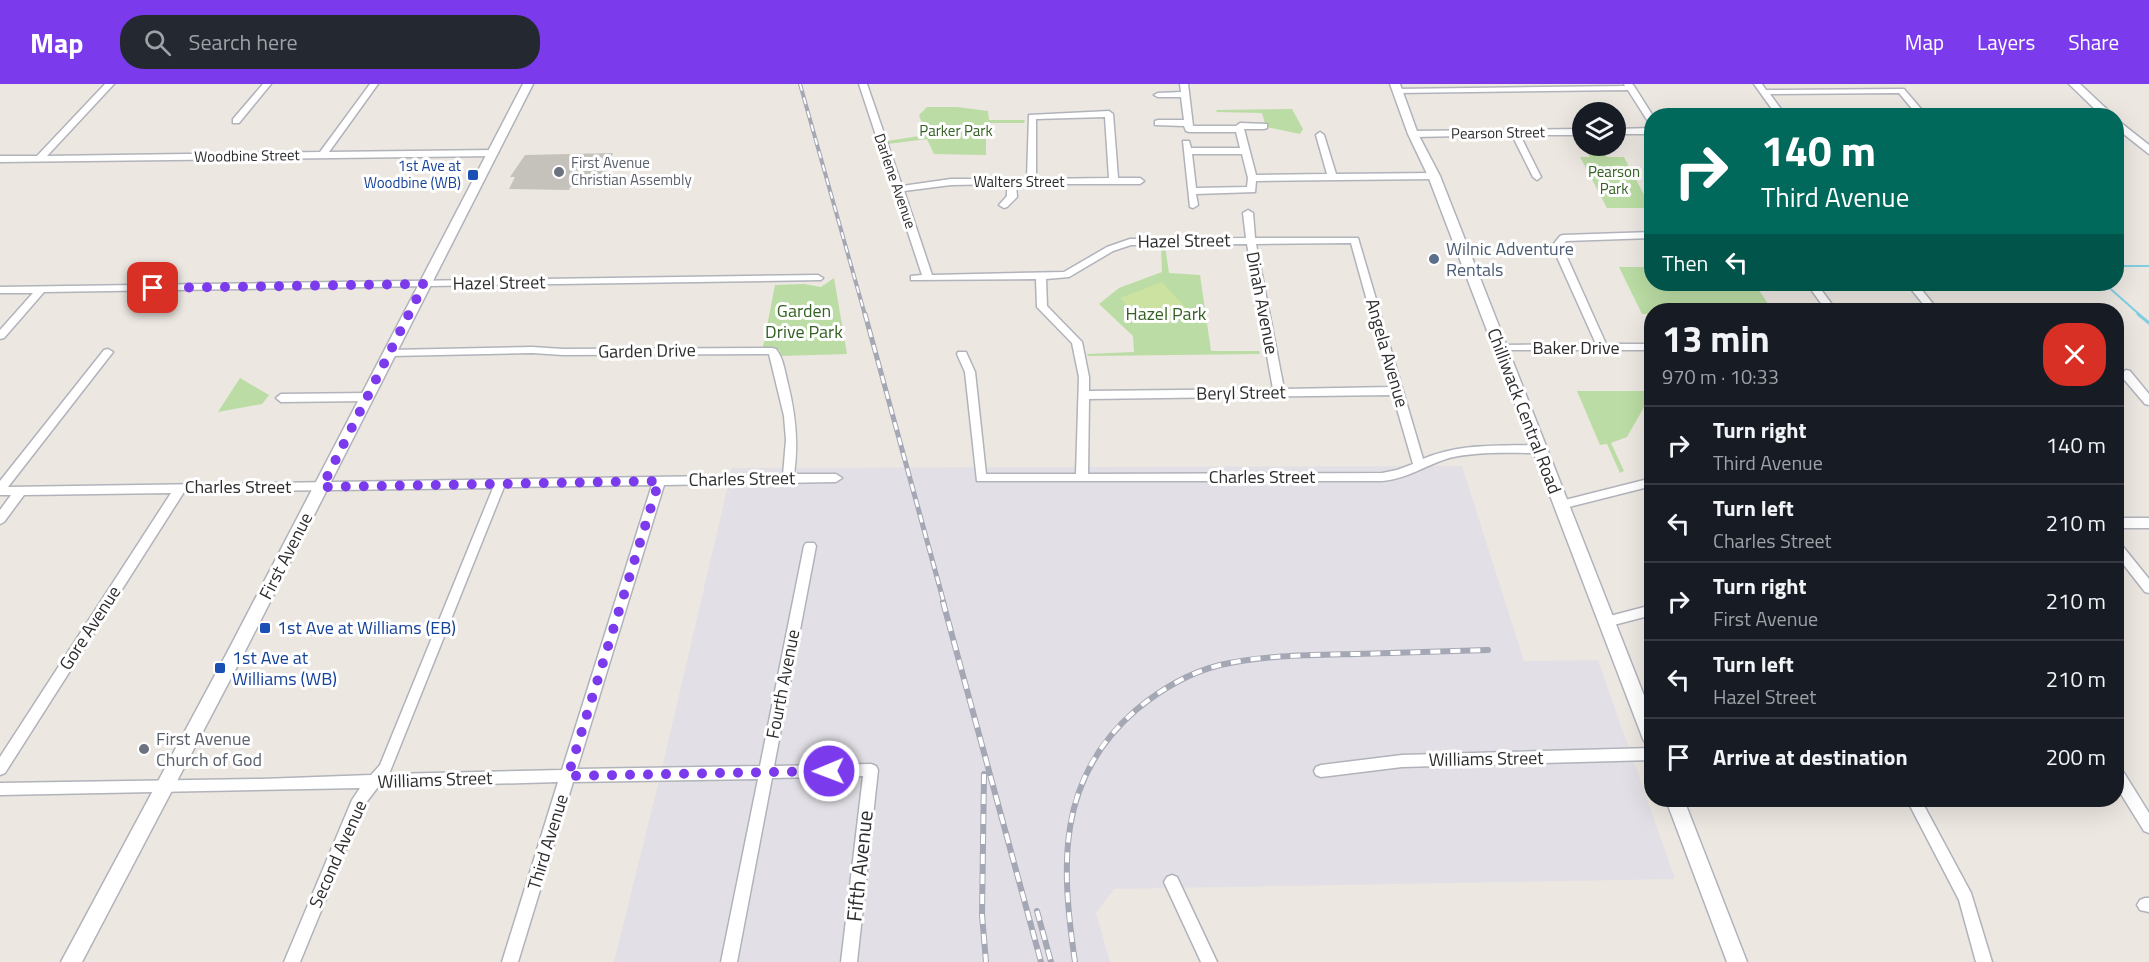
<!DOCTYPE html>
<meta charset="utf-8">
<style>
body{margin:0;font-family:"Titillium Web",sans-serif;background:#242831;color:#f1f3f6;height:100vh;display:flex;flex-direction:column;font-size:22px;white-space:nowrap}
*{box-sizing:border-box;margin:0}
p{font-size:20px;color:#9ea1a6}
.icon{flex:none;width:33px;height:33px;fill:none;stroke:currentColor;stroke-width:2;stroke-linecap:round;stroke-linejoin:round}
.map{position:relative;flex:1;overflow:hidden}
.side{position:absolute;left:1644px;top:219px;width:480px;height:504px;display:flex;flex-direction:column;background:#171b24;border-radius:24px;box-shadow:0 6px 24px #0002}
.side>*{flex:none}
.top-card{position:absolute;left:1644px;top:24px;width:480px;height:183px;border-radius:24px;box-shadow:0 6px 24px #0002;background:#00695c;color:#fff;overflow:hidden}
.controls{position:absolute;left:1572px;top:18px;display:grid;gap:12px}
.controls a{display:grid;place-items:center;width:54px;height:54px;border-radius:50%;background:#171b24;box-shadow:0 6px 24px #0002;font-size:30px}
.pin{position:absolute;display:grid;place-items:center;width:51px;height:51px;color:#fff;margin:-26px;border-radius:12px;box-shadow:0 3px 9px #0006}
.me{position:absolute;width:66px;margin:-33px;rotate:269deg;stroke-linejoin:round;filter:drop-shadow(0 0 4px #0008)}
.turn{display:flex;align-items:center;gap:21px;height:126px;padding:0 18px;font-size:27px}
.turn .icon{width:78px;height:78px;stroke-width:2.5}
.turn b{display:block;font-size:42px;line-height:51px}
.then{display:flex;align-items:center;height:57px;padding:0 18px;background:#0003;gap:12px;font-size:22px}
.round{display:grid;place-items:center;flex:none;width:63px;height:63px;border-radius:24px;background:#242831}
.overview{display:flex;align-items:center;justify-content:space-between;height:102px;padding:0 18px}
h1{font-size:36px;font-weight:700;line-height:45px}
ul{padding:0;list-style:none}
li{display:flex;align-items:center;gap:18px;height:78px;padding:0 18px;border-top:2px solid #363941}
li div{flex:1}
li b{display:block;font-size:22px}
li em{font-style:normal}
header{display:flex;align-items:center;gap:36px;box-sizing:border-box;height:84px;padding:0 30px;background:#7c3aed;color:#fff}
header strong{font-size:28px}
nav{display:flex;gap:33px;margin-inline-start:auto;font-size:21px}
.search{width:420px;height:54px;background:#242831;display:flex;align-items:center;gap:15px;box-sizing:border-box;padding:0 21px;border-radius:24px;color:#9ea1a6;font-size:22px}
.map>svg:first-child{display:block}
.industrial{fill:#e2e0e6}
.green{fill:#bbdca4}
.pitch{fill:#cbe2a1}
.lines{fill:none;stroke-linecap:round;stroke-linejoin:round}
.stream-far1{stroke:#81cee1;stroke-width:2}
.stream{stroke:#81cee1;stroke-width:3}
.building{fill:#c5c2bc}
.minor-casing{stroke:#b1b3bb;stroke-width:3}
.tertiary-casing{stroke:#b1b3bb;stroke-width:3}
.minor{fill:#fff;fill-rule:evenodd}
.tertiary{fill:#fff;fill-rule:evenodd}
.rail-far2-casing{stroke:#a4a7b4;stroke-width:4}
.rail-far1-casing{stroke:#a4a7b4;stroke-width:5}
.rail-casing{stroke:#a4a7b4;stroke-width:6}
.rail-far2{stroke:#fff;stroke-width:2;stroke-dasharray:7;stroke-linecap:butt}
.rail-far1{stroke:#fff;stroke-width:3;stroke-dasharray:8;stroke-linecap:butt}
.rail{stroke:#fff;stroke-width:4;stroke-dasharray:10;stroke-linecap:butt}
.route{stroke:#7c3aed;stroke-width:10;stroke-dasharray:0 18}
.worship-dot{fill:#6b7280;stroke:#fff;stroke-width:2}
.transit-dot{fill:#1a4fb4;stroke:#fff;stroke-width:2}
.service-dot{fill:#5c6f8a;stroke:#fff;stroke-width:2}
.labels{text-anchor:middle;stroke-width:6;stroke-linejoin:round;paint-order:stroke}
.far-park-label{font-size:15px;fill:#356224;stroke:#fff}
.far-street-label{font-size:15px;fill:#2d2d2d;stroke:#fff}
.far-worship-label{font-size:15px;fill:#5b616d;stroke:#fff;text-anchor:start}
.far-transit-label{font-size:15px;fill:#164399;stroke:#fff;text-anchor:end}
.street-label{font-size:18px;fill:#2d2d2d;stroke:#fff}
.service-label{font-size:18px;fill:#4e5e75;stroke:#fff;text-anchor:start}
.park-label{font-size:18px;fill:#356224;stroke:#fff}
.transit-label{font-size:18px;fill:#164399;stroke:#fff;text-anchor:start}
.worship-label{font-size:18px;fill:#5b616d;stroke:#fff;text-anchor:start}
.near-street-label{font-size:21px;fill:#2d2d2d;stroke:#fff}
</style>
<header>
<strong>Map</strong>
<div class="search"><svg class="icon" aria-label="search" viewBox="0 0 24 24"><circle cx="10" cy="10" r="6"/><path d="M15 15l6 6"/></svg>Search here</div>
<nav><a>Map</a><a>Layers</a><a>Share</a></nav>
</header>
<div class="map">
<svg width="2149" height="878" viewBox="0 0 2149 878">
<rect width="100%" height="100%" fill="#ece7e1"/>
<path class="industrial" d="M1462 382 1524 577 1598 576 1675 795 1114 805 1096 829 1110 878H614L663 680 732 384Z"/>
<path class="green" d="M927 23H957L988 27 989 36H1025L1024 39H986V71L934 70 927 55 888 60 887 57 926 51 919 31Z
M1292 25 1303 45 1300 50 1266 43 1262 29 1217 28 1216 26Z
M1584 62H1601L1607 73H1624L1651 124H1607L1580 73H1590Z
M1161 162H1165L1169 189 1200 191 1211 267H1259L1260 270 1088 272 1087 270 1134 268 1133 252 1099 220 1119 204 1162 188Z
M1619 183H1651L1652 200H1755L1772 226H1652L1651 230H1642Z
M834 194 847 270 781 272 780 267 773 263H763L775 201 804 200 821 203Z
M240 294 269 311 262 320 218 328Z
M1577 307H1651V311L1627 353 1611 359 1624 387 1620 389 1607 360 1600 361Z"/>
<path class="pitch" d="M1162 198 1186 224 1144 239 1120 214Z"/>
<g class="lines">
<path class="stream-far1" d="M2116 182H2149
M2105 200 2140 231"/>
<path class="stream" d="M2138 230 2149 239"/>
</g>
<path class="building" d="M613 69 600 103H570L569 106 509 105 515 93H510L525 71Z"/>
<g class="lines">
<defs>
<path id="minor" d="M105 0H114L47 72 320 68 370 0H378L329 68 494 66 498 69 494 72 0 78V72H37Z
M263 0H271L239 39H233V35Z
M859 0H867L902 102 951 95H1027L1029 31 1109 27 1113 30 1118 94H1140L1144 97 1140 100H1016L1017 113 1007 123 1004 124 999 121 1007 112V100L951 101 904 107 932 191 1064 188 1107 163 1130 155 1246 154 1243 129 1248 126 1253 129 1255 154H1358L1423 375C1460 359 1499 362 1539 361L1545 365 1539 369C1509 369 1478 367 1449 374 1426 381 1407 395 1382 397H977L965 288 957 270 958 268H966L975 288 986 390H1076L1079 293 1072 259 1037 223 1036 195 911 196V192L922 191ZM1105 33 1109 94 1036 95V35ZM1351 159 1391 303 1284 305 1256 160ZM1247 160 1273 305 1089 307V293L1082 258 1047 222 1046 195 1069 193 1113 167 1131 161ZM1393 311 1413 380 1397 386 1382 389 1088 390 1089 315Z
M1180 0H1188L1193 42H1236L1240 39 1267 40V44L1264 45H1244L1256 91 1327 90 1316 51 1320 48 1324 51 1336 90 1434 89 1438 92 1434 95 1256 97 1255 108 1196 110 1198 121 1193 124 1190 123 1183 57H1189L1191 64H1240L1236 48H1189L1186 47 1184 42 1155 41V37L1158 36H1184L1181 13H1158L1154 11 1158 9 1181 8ZM1192 70H1242L1248 94 1247 103 1196 104Z
M1624 0H1632L1634 2 1653 32 1652 39H1649L1628 6 1397 9 1393 7 1397 5 1625 2Z
M1754 0H1762L1766 6 1901 5H1904L1927 32H1918L1899 9 1770 10 1786 32H1777Z
M1652 44V50H1616V45Z
M1582 45V51H1520L1541 93 1537 96 1533 93 1512 51 1413 53 1409 50 1413 47Z
M1652 148V154L1566 157 1562 162 1606 260H1652V266H1496L1495 264 1500 261 1596 260 1552 162 1560 152 1563 151Z
M818 191 823 194 821 196 44 208 4 254 0 255V246L33 209H0V203Z
M1807 200H1817L1836 226H1826Z
M1907 200H1917L1938 226H1928Z
M532 263 563 265 772 264 776 265C783 274 784 284 787 296 795 327 799 358 794 390H836L842 394 836 398 664 401 577 685 760 682 804 462 806 459H814L816 462 774 682 871 680 876 682 878 686 857 878H841L863 692 772 694 737 878H721L758 695 573 698 518 878H502L558 698 378 703 365 720 300 878H284L352 716 360 704 0 711V699L262 695 371 691 380 681 493 404 184 408 5 689 0 691V673L171 409 24 411 4 438 0 440V426L11 411H0V397L104 266 108 265 113 268 8 403 783 391 786 356 784 332 769 270 563 271 532 269 391 272 386 269 391 266ZM652 401 562 686 389 690 504 403Z
M2126 286 2130 287 2149 310V321L2145 320 2122 293 2121 290Z
M367 309 372 313 367 317 281 318 276 314 281 310Z
M1652 394V402L1561 425 1555 421 1561 417Z
M2116 434H2149V444H2116Z
M2116 457 2120 459 2149 495V509L2145 508 2116 471Z
M1652 521V531L1606 543 1601 542 1600 538 1601 534 1606 533Z
M1652 664V676L1402 683 1321 693 1316 691 1314 687 1316 683 1321 681 1402 671Z
M2116 682 2121 684 2149 729V749L2144 747 2116 702Z
M1907 716H1921L1971 809 1992 878H1976L1959 816Z
M1172 791 1177 793 1217 878H1201L1164 798 1167 793Z
M2145 814H2149V828L2140 826 2137 821 2140 816Z"/>
<path id="tertiary" d="M523 0H533L241 575 82 878H61L229 565Z
M1390 0H1400L1418 50 1440 92 1652 632V662L1646 660 1643 655 1428 92 1408 50Z
M2069 0H2080L2114 32H2102Z
M2116 35 2149 61V70L2116 44Z
M1666 716H1684L1747 878H1727Z"/>
</defs>
<use href="#minor" class="minor-casing"/>
<use href="#tertiary" class="tertiary-casing"/>
<use href="#minor" class="minor"/>
<use href="#tertiary" class="tertiary"/>
<defs>
<path id="rail-far2" d="M800 0 865 231"/>
<path id="rail-far1" d="M865 230 944 519"/>
<path id="rail" d="M943 518 1041 878
M984 690 982 831 986 878
M1037 827 1051 878
M1075 878C1061 782 1056 695 1136 626 1160 606 1188 589 1220 581 1264 571 1310 571 1356 570 1400 569 1444 567 1488 566"/>
</defs>
<use href="#rail-far2" class="rail-far2-casing"/>
<use href="#rail-far1" class="rail-far1-casing"/>
<use href="#rail" class="rail-casing"/>
<use href="#rail-far2" class="rail-far2"/>
<use href="#rail-far1" class="rail-far1"/>
<use href="#rail" class="rail"/>
</g>
<g class="lines">
<path class="route" d="M153 204 424 200 322 403 659 397 568 692 829 687"/>
</g>
<g class="worship-dot">
<circle cx="559" cy="88" r="6"/>
<circle cx="144" cy="665" r="6"/>
</g>
<g class="transit-dot">
<rect x="467" y="85" width="12" height="12" rx="3"/>
<rect x="259" y="538" width="12" height="12" rx="3"/>
<rect x="214" y="578" width="12" height="12" rx="3"/>
</g>
<circle class="service-dot" cx="1434" cy="175" r="6"/>
<g class="labels">
<g class="far-park-label">
<text x="956" y="52">Parker Park</text>
<text x="1614" y="93">Pearson<tspan x="1614" dy="17">Park</tspan></text>
</g>
<g class="far-street-label">
<text transform="translate(1498 49) rotate(-1)" y="5">Pearson Street</text>
<text transform="translate(247 72) rotate(-1)" y="5">Woodbine Street</text>
<text transform="translate(895 97) rotate(71)" y="5">Darlene Avenue</text>
<text x="1019" y="103">Walters Street</text>
</g>
<g class="far-worship-label">
<text x="571" y="84">First Avenue<tspan x="571" dy="17">Christian Assembly</tspan></text>
</g>
<g class="far-transit-label">
<text x="461" y="87">1st Ave at<tspan x="461" dy="17">Woodbine (WB)</tspan></text>
</g>
<g class="street-label">
<text transform="translate(1184 157) rotate(-1)" y="6">Hazel Street</text>
<text transform="translate(499 199) rotate(-1)" y="6">Hazel Street</text>
<text transform="translate(1262 219) rotate(79)" y="6">Dinah Avenue</text>
<text x="1576" y="270">Baker Drive</text>
<text transform="translate(647 267) rotate(-1)" y="6">Garden Drive</text>
<text transform="translate(1387 269) rotate(74)" y="6">Angela Avenue</text>
<text transform="translate(1241 309) rotate(-1)" y="6">Beryl Street</text>
<text transform="translate(1524 327) rotate(69)" y="6">Chilliwack Central Road</text>
<text x="1262" y="399">Charles Street</text>
<text transform="translate(742 395) rotate(-1)" y="6">Charles Street</text>
<text x="238" y="409">Charles Street</text>
<text transform="translate(286 472) rotate(-63)" y="6">First Avenue</text>
<text transform="translate(90 544) rotate(-57)" y="6">Gore Avenue</text>
<text transform="translate(783 600) rotate(-79)" y="6">Fourth Avenue</text>
<text transform="translate(1486 675) rotate(-1)" y="6">Williams Street</text>
<text transform="translate(435 696) rotate(-2)" y="6">Williams Street</text>
<text transform="translate(548 758) rotate(-73)" y="6">Third Avenue</text>
<text transform="translate(338 770) rotate(-66)" y="6">Second Avenue</text>
</g>
<g class="service-label">
<text x="1446" y="171">Wilnic Adventure<tspan x="1446" dy="21">Rentals</tspan></text>
</g>
<g class="park-label">
<text x="804" y="233">Garden<tspan x="804" dy="21">Drive Park</tspan></text>
<text x="1166" y="236">Hazel Park</text>
</g>
<g class="transit-label">
<text x="277" y="550">1st Ave at Williams (EB)</text>
<text x="232" y="580">1st Ave at<tspan x="232" dy="21">Williams (WB)</tspan></text>
</g>
<g class="worship-label">
<text x="156" y="661">First Avenue<tspan x="156" dy="21">Church of God</tspan></text>
</g>
<g class="near-street-label">
<text transform="translate(860 782) rotate(-84)" y="7">Fifth Avenue</text>
</g>
</g>
</svg>
<div class="controls">
<a><svg class="icon" aria-label="layers" viewBox="0 0 24 24"><path d="M12 4l9 5-9 5-9-5zM3 14l9 5 9-5"/></svg></a>
</div>
<div class="pin" style="left:153px;top:204px;background:#d93025"><svg class="icon" aria-label="arrive" viewBox="0 0 24 24"><path d="M6 21V4h12l-3 4 3 4H6"/></svg></div>
<svg class="me" style="left:829px;top:687px" viewBox="-20 -20 40 40"><circle r="17" fill="#7c3aed" stroke="#fff" stroke-width="3"/><path d="M0-11L8 9 0 5-8 9z" fill="#fff"/></svg>
<div class="top-card">
<div class="turn"><svg class="icon" aria-label="right" viewBox="0 0 24 24"><path d="M7 20v-9h11M14 6l5 5-5 5"/></svg><div><b>140 m</b>Third Avenue</div></div>
<div class="then">Then<svg class="icon" aria-label="left" viewBox="0 0 24 24"><path d="M17 20v-9H6M10 6l-5 5 5 5"/></svg></div>
</div>
<section class="side">
<div class="overview"><div><h1>13 min</h1><p>970 m · 10:33</p></div><a class="round" style="background:#d93025;color:#fff"><svg class="icon" aria-label="close" viewBox="0 0 24 24"><path d="M6 6l12 12M18 6L6 18"/></svg></a></div>
<ul>
<li><svg class="icon" aria-label="right" viewBox="0 0 24 24"><path d="M7 20v-9h11M14 6l5 5-5 5"/></svg><div><b>Turn right</b><p>Third Avenue</p></div><em>140 m</em></li>
<li><svg class="icon" aria-label="left" viewBox="0 0 24 24"><path d="M17 20v-9H6M10 6l-5 5 5 5"/></svg><div><b>Turn left</b><p>Charles Street</p></div><em>210 m</em></li>
<li><svg class="icon" aria-label="right" viewBox="0 0 24 24"><path d="M7 20v-9h11M14 6l5 5-5 5"/></svg><div><b>Turn right</b><p>First Avenue</p></div><em>210 m</em></li>
<li><svg class="icon" aria-label="left" viewBox="0 0 24 24"><path d="M17 20v-9H6M10 6l-5 5 5 5"/></svg><div><b>Turn left</b><p>Hazel Street</p></div><em>210 m</em></li>
<li><svg class="icon" aria-label="arrive" viewBox="0 0 24 24"><path d="M6 21V4h12l-3 4 3 4H6"/></svg><div><b>Arrive at destination</b></div><em>200 m</em></li>
</ul>
</section>
</div>
